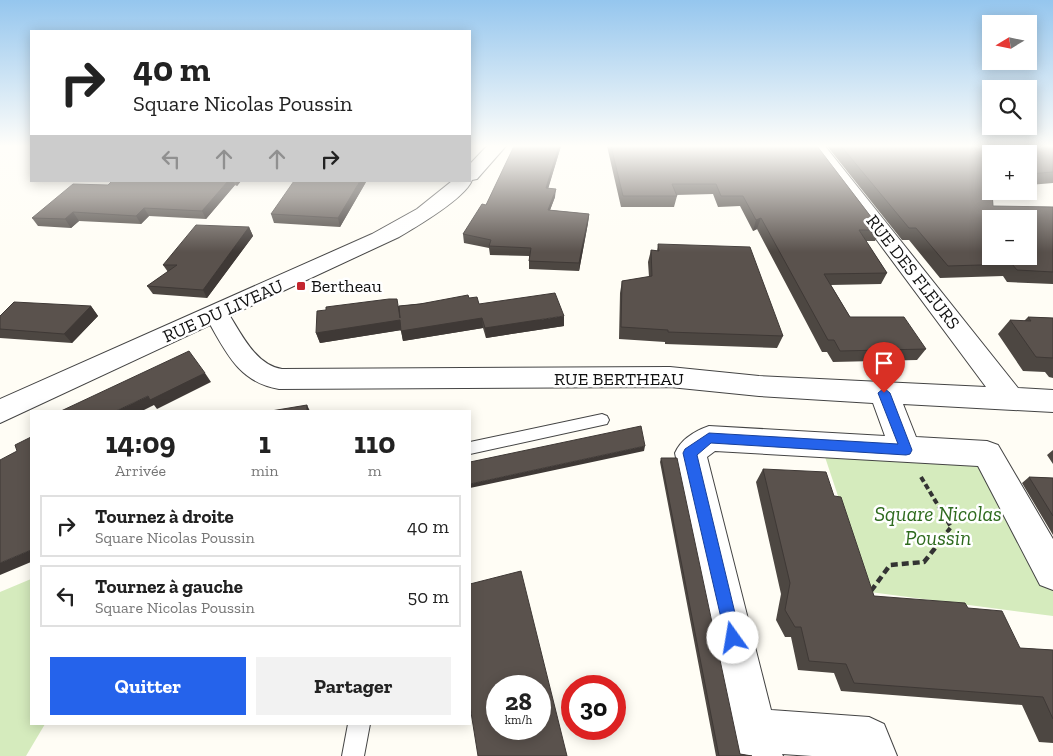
<!DOCTYPE html>
<html lang="fr">
<meta charset="utf-8">
<style>
body{margin:0;font-family:"Zilla Slab",serif;background:#f2f2f2;color:#222;height:100vh;display:flex;flex-direction:column;font-size:19px;white-space:nowrap}
*{box-sizing:border-box;margin:0}
p{font-size:16px;color:#767676}
.icon{flex:none;width:28px;height:28px;fill:none;stroke:currentColor;stroke-width:2;stroke-linecap:round;stroke-linejoin:round}
.map{position:relative;flex:1;overflow:hidden}
.sheet{position:absolute;left:30px;top:410px;width:441px;height:315px;display:flex;flex-direction:column;background:#fff;border-radius:0px;box-shadow:0 2px 12px #0003}
.sheet>*{flex:none}
.banner{position:absolute;left:30px;top:30px;width:441px;height:152px;border-radius:0px;box-shadow:0 2px 12px #0003;background:#fff;color:#222;overflow:hidden}
.needle{width:32px;rotate:260deg}
.fabs{position:absolute;left:982px;top:15px;display:grid;gap:10px}
.fabs a{display:grid;place-items:center;width:55px;height:55px;border-radius:0px;background:#fff;box-shadow:0 2px 12px #0003;font-size:25px}
.speed{position:absolute;left:486px;top:675px;display:flex;gap:10px;font-size:25px;font-weight:700;text-align:center}
.speed>*{display:grid;place-content:center;width:65px;height:65px;border-radius:50%;background:#fff;box-shadow:0 2px 12px #0003;line-height:1}
.speed small{font-size:12px;font-weight:400}
.speed .limit{border:8px solid #d22;background:#fff;color:#111}
.pin{position:absolute;display:grid;place-items:center;width:42px;height:42px;color:#fff;margin:-51px -21px;border-radius:50% 50% 50% 0;rotate:-45deg;box-shadow:0 0 5px #0007}
.pin .icon{rotate:45deg}
.me{position:absolute;width:55px;margin:-28px;rotate:347deg;stroke-linejoin:round;filter:drop-shadow(0 0 4px #0008)}
.turn{display:flex;align-items:center;gap:18px;height:105px;padding:0 20px;font-size:22px}
.turn .icon{width:65px;height:65px;stroke-width:2.5}
.turn b{display:block;font-size:35px;line-height:42px}
.lanes{display:flex;align-items:center;height:48px;padding:0 20px;background:#0003;justify-content:center;gap:25px;direction:ltr}
.lanes .off{opacity:.35}
.eta{display:flex;justify-content:space-evenly;align-items:center;height:85px;text-align:center}
.eta b{font-size:30px;font-weight:700;line-height:35px}
.action{display:flex;gap:10px;margin-top:auto;padding:10px 20px}
.action a{flex:1;height:58px;border-radius:0px;background:#2563eb;color:#fff;font-size:20px;font-weight:700;line-height:58px;text-align:center}
.action a+a{background:#f2f2f2;color:#222}
ul{padding:0;list-style:none}
li{display:flex;align-items:center;gap:15px;height:62px;margin:0 10px 8px;padding:0 10px;border:2px solid #e0e0e0;border-radius:0px}
li div{flex:1}
li b{display:block;font-size:19px}
li em{font-style:normal}
.map>svg:first-child{display:block}
.green{fill:#d5ebbd}
.lines{fill:none;stroke-linecap:round;stroke-linejoin:round}
.service-casing{stroke:#444;stroke-width:2}
.minor-casing{stroke:#444;stroke-width:2}
.tertiary-casing{stroke:#444;stroke-width:2}
.path-far1{stroke:#333;stroke-width:4;stroke-dasharray:5.5 3;stroke-linecap:butt}
.path{stroke:#333;stroke-width:4.5;stroke-dasharray:7 4;stroke-linecap:butt}
.service{fill:#fff;fill-rule:evenodd}
.minor{fill:#fff;fill-rule:evenodd}
.tertiary{fill:#fff;fill-rule:evenodd}
.wall{fill:#4d4742}
.shaded-wall{fill:#3f3936}
.building{fill:#5a524d;stroke:#3f3936;fill-rule:evenodd}
.route{fill:#2563eb;stroke:#184099}
.poi-dot{fill:#c4262e;stroke:#fff;stroke-width:2}
.labels{text-anchor:middle;stroke-width:5;stroke-linejoin:round;paint-order:stroke}
.street-label{font-size:18px;fill:#111;stroke:#fff}
.poi-label{font-size:18px;fill:#111;stroke:#fff;text-anchor:start}
.near-park-label{font-size:21px;font-style:italic;fill:#2f6b1f;stroke:#fff}
</style>
<div class="map">
<svg width="1053" height="756" viewBox="0 0 1053 756">
<rect width="100%" height="100%" fill="#fffdf5"/>
<path class="green" d="M821 445 987 454 1053 573V616L870 592Z
M31 579V724H45L26 756H0V592Z"/>
<g class="lines">
<defs>
<path id="service" d="M602 414 607 416 609 420 607 424 470 454V442Z
M348 724H370L364 756H342Z"/>
<path id="minor" d="M807 146H825L1018 388 1053 390V412L903 404 916 437 987 441 998 445 1053 539V590L1040 585 978 466 715 451 707 457 771 710 869 717 884 724 897 756H812L782 754 783 756H739L675 453C681 439 695 431 709 426L885 436 873 403 759 396 670 387 279 389C236 382 224 347 204 314L207 308 216 306 225 308C239 329 254 365 282 369L670 367 759 376 986 387Z"/>
<path id="tertiary" d="M487 146H506L477 179 472 180C466 198 416 227 399 237L0 423V399L372 234 417 209 452 181H470V164Z"/>
</defs>
<use href="#service" class="service-casing"/>
<use href="#minor" class="minor-casing"/>
<use href="#tertiary" class="tertiary-casing"/>
<path class="path-far1" d="M921 477 951 527 935 548"/>
<path class="path" d="M871 591 890 565 924 562 936 547"/>
<use href="#service" class="service"/>
<use href="#minor" class="minor"/>
<use href="#tertiary" class="tertiary"/>
</g>
<path class="wall" d="M514 146H561L548 188 555 197 550 210 589 214 588 223 579 271 529 269V256L490 255 489 248 464 243 463 234 486 205Z
M607 146H817L881 230 875 241H866L887 273 881 284 831 285 850 317 926 349 917 360 833 362 827 352H822L757 229 753 231 740 206 718 207 713 194 676 195 677 196 674 207H621Z
M827 146H1053V183L1029 185V154H991L993 206 1053 207V284L1007 282 1003 276 940 278 909 240H902Z
M112 181H241L237 186 235 185 206 219 149 216 141 224 79 221 71 228 38 226 32 218 108 185Z
M366 182 340 227 274 223 271 214Z
M249 227 253 236 207 298 153 294 147 286 168 272 163 265Z
M658 244 783 336 777 348 665 344V342L619 339 620 293 622 281 649 277 648 262 651 250 657 251Z
M469 298 479 304 564 326 486 338 483 328 403 341 401 330 320 343 316 333 399 306Z
M91 306 98 316 72 343 0 338V316Z
M1028 317 1053 318V378L1049 377 1045 372 1023 371 998 334 1010 320 1024 321Z
M1053 450V464L1047 455Z
M661 458 740 754 752 756H716L660 462Z
M763 469 834 496 874 596 968 608 1020 648 1053 650V743L1039 742 1022 705 841 691 834 673 798 670 791 637H785L776 620 781 594 756 482Z
M1029 477 1053 478V535L1022 483Z"/>
<path class="shaded-wall" d="M559 146H561L546 196V188Z
M228 181H233L235 185 206 219 202 211Z
M236 181H241L237 186Z
M360 181H366V182L340 227 338 218Z
M556 189 555 197 547 218 548 210Z
M144 208 149 216 141 224 136 216Z
M73 212 79 221 71 228 65 219Z
M589 214 588 223 579 271V263Z
M761 218 757 229 753 231 756 220Z
M249 227 253 236 207 298 203 290Z
M91 306 98 316 72 343 64 334Z
M564 316V326L486 338 485 328Z
M482 318 483 328 403 341 401 331Z
M400 320 402 330 320 343 316 333Z
M205 373 211 382 157 409 154 405 142 411H116L148 396Z
M307 405 310 411H307Z
M645 446 644 451 470 488V484Z
M31 550V562L0 575V563Z"/>
<path class="building" d="M514 146H559L546 188 556 189 548 210 589 214 579 263 529 261 531 248 489 246 491 240 463 234 482 204 486 205Z
M611 146H817L881 230H859L887 273 824 274 850 317H904L926 349 840 351 834 340H828L761 218 756 220 743 196H721L716 184H672L677 196H623Z
M841 146H1053V172L1029 174V154H991V191H992L993 206 1053 207V272L1017 270 1012 264 948 266 916 228H909ZM991 219H1029V256H991Z
M112 181H228L202 211 144 208 136 216 73 212 65 219 32 218 73 184 108 185Z
M294 181H360L338 218 271 214Z
M196 225 249 227 203 290 147 286 177 265H163Z
M658 244 750 247 783 336 668 332V330L621 327 622 281 652 276 651 250 659 251Z
M555 293 564 316 485 328 482 318 401 331 400 320 316 333 317 311 326 310V307L389 299H397L400 318 399 306 420 304 468 295 469 298 477 297 479 304Z
M14 302 91 306 64 334 0 329V316Z
M1028 317 1053 318V358L1036 357 1010 320 1031 321Z
M189 351 205 373 150 400 148 396 116 411H61Z
M307 405V411H271Z
M641 426 645 446 470 484V462Z
M31 437V550L0 563V460L17 451 15 445Z
M661 458H677L740 754 752 756H719Z
M763 469 826 472 834 496 841 497 874 596 965 603 968 608 1002 611 1020 648 1053 650V719L1043 697 854 683 846 664 809 661 801 627H795L785 610 790 583Z
M1029 477 1053 478V516Z
M521 571 567 756H478L470 706V584ZM498 686H540V729H498Z"/>
<linearGradient id="sky" x2="0" y2="1"><stop stop-color="#95c6ee"/><stop offset="0.58" stop-color="#fffefa"/><stop offset="1" stop-color="#fffefa" stop-opacity="0"/></linearGradient>
<rect width="1053" height="252" fill="url(#sky)"/>
<path class="route" d="M884 388 890 393 912 450 910 454 906 455 711 443 697 455 741 638 739 644 733 646 727 644 683 453 685 449 709 433 898 444 878 393Z"/>
<rect class="poi-dot" x="296" y="281" width="10" height="10" rx="2.5"/>
<g class="labels">
<g class="street-label">
<text transform="translate(913 272) rotate(52)" y="6">RUE DES FLEURS</text>
<text transform="translate(223 311) rotate(-24)" y="6">RUE DU LIVEAU</text>
<text x="619" y="385">RUE BERTHEAU</text>
</g>
<g class="poi-label">
<text x="311" y="292">Bertheau</text>
</g>
<g class="near-park-label">
<text x="938" y="521">Square Nicolas<tspan x="938" dy="24">Poussin</tspan></text>
</g>
</g>
</svg>
<div class="fabs">
<a><svg class="needle" viewBox="-14 -14 28 28"><path d="M0-13l5 13h-10z" fill="#e53935"/><path d="M0 13l5-13h-10z" fill="#767676"/></svg></a>
<a><svg class="icon" aria-label="search" viewBox="0 0 24 24"><circle cx="10" cy="10" r="6"/><path d="M15 15l6 6"/></svg></a>
<a>+</a>
<a>−</a>
</div>
<div class="speed"><div>28<small>km/h</small></div><div class="limit">30</div></div>
<div class="pin" style="left:884px;top:393px;background:#d93025"><svg class="icon" aria-label="arrive" viewBox="0 0 24 24"><path d="M6 21V4h12l-3 4 3 4H6"/></svg></div>
<svg class="me" style="left:733px;top:638px" viewBox="-20 -20 40 40"><circle r="19" fill="#fff"/><path d="M0-13L10 11 0 6-10 11z" fill="#2563eb"/></svg>
<div class="banner">
<div class="turn"><svg class="icon" aria-label="right" viewBox="0 0 24 24"><path d="M7 20v-9h11M14 6l5 5-5 5"/></svg><div><b>40 m</b>Square Nicolas Poussin</div></div>
<div class="lanes"><svg class="icon off" aria-label="left" viewBox="0 0 24 24"><path d="M17 20v-9H6M10 6l-5 5 5 5"/></svg><svg class="icon off" aria-label="ahead" viewBox="0 0 24 24"><path d="M12 20V5M6 11l6-6 6 6"/></svg><svg class="icon off" aria-label="ahead" viewBox="0 0 24 24"><path d="M12 20V5M6 11l6-6 6 6"/></svg><svg class="icon" aria-label="right" viewBox="0 0 24 24"><path d="M7 20v-9h11M14 6l5 5-5 5"/></svg></div>
</div>
<section class="sheet">
<div class="eta">
<div><b>14:09</b><p>Arrivée</p></div>
<div><b>1</b><p>min</p></div>
<div><b>110</b><p>m</p></div>
</div>
<ul>
<li><svg class="icon" aria-label="right" viewBox="0 0 24 24"><path d="M7 20v-9h11M14 6l5 5-5 5"/></svg><div><b>Tournez à droite</b><p>Square Nicolas Poussin</p></div><em>40 m</em></li>
<li><svg class="icon" aria-label="left" viewBox="0 0 24 24"><path d="M17 20v-9H6M10 6l-5 5 5 5"/></svg><div><b>Tournez à gauche</b><p>Square Nicolas Poussin</p></div><em>50 m</em></li>
</ul>
<div class="action"><a>Quitter</a><a>Partager</a></div>
</section>
</div>
